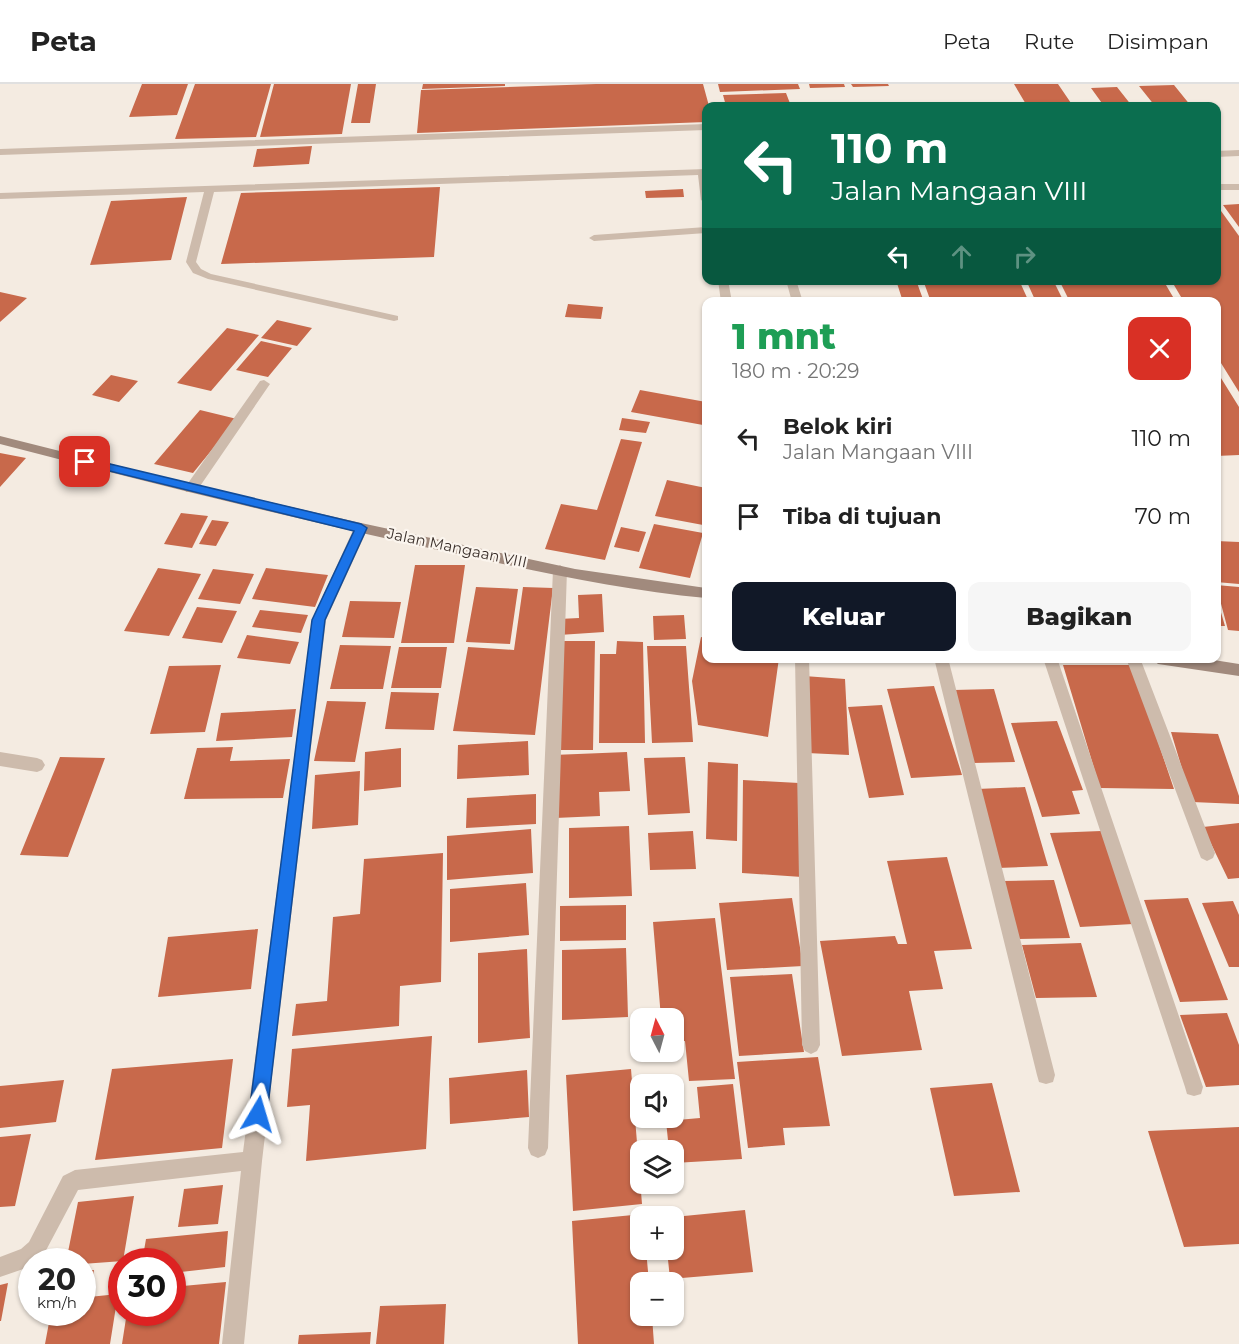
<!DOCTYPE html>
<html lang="id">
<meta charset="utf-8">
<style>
body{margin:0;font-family:Montserrat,sans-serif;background:#f6f6f6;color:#222;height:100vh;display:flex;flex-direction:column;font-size:22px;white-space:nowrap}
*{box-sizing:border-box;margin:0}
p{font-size:20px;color:#767676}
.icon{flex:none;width:33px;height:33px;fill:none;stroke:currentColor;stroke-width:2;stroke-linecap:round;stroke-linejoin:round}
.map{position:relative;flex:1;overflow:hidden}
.details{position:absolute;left:702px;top:213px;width:519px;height:366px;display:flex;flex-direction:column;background:#fff;border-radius:12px;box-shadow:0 2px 4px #0004}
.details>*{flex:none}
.guide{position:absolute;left:702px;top:18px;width:519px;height:183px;border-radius:12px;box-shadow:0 2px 4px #0004;background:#0b6e4f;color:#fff;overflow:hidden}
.needle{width:39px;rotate:354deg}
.controls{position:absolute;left:630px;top:924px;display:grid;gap:12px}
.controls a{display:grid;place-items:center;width:54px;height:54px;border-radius:12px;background:#fff;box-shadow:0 2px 4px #0004;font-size:30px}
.speed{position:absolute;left:18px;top:1164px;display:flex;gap:12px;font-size:30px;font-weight:700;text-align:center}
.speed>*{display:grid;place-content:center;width:78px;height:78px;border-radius:50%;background:#fff;box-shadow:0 2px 4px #0004;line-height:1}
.speed small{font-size:15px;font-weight:400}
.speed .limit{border:9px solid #d22;background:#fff;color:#111}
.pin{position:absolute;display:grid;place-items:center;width:51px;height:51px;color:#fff;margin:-26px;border-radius:12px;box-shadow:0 3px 9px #0006}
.me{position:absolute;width:66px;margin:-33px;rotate:7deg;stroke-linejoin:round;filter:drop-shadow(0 0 4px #0008)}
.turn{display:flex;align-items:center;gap:21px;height:126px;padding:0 30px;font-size:27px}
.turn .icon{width:78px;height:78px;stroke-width:2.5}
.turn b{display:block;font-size:42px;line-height:51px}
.lanes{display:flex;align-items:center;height:57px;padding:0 30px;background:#0003;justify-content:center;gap:30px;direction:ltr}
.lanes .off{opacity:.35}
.round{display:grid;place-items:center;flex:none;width:63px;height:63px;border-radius:12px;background:#f6f6f6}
.headline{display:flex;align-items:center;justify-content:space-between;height:102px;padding:0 30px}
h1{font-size:36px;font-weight:800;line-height:45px;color:#1e9e55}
.action{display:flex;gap:12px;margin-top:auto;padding:12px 30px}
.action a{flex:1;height:69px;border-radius:12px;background:#111827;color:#fff;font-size:24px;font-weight:800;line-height:69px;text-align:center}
.action a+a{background:#f6f6f6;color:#222}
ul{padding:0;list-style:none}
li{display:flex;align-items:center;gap:18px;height:78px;padding:0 30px}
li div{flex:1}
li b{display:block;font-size:22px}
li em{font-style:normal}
header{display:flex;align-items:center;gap:36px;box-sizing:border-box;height:84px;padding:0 30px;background:#fff;border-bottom:2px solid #e0e0e0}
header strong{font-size:28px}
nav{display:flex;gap:33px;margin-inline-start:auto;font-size:21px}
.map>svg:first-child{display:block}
.building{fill:#c8694b}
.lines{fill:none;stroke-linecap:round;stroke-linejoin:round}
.lane{fill:#cdbbac;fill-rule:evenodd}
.street{fill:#cdbbac;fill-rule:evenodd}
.secondary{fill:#a18a7d;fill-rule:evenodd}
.route{fill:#1a73e8;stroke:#114b97;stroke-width:1.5}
.labels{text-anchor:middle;stroke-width:4.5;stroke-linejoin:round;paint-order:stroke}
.street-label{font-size:15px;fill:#3b302b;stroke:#fbf5ee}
</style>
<header>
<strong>Peta</strong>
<nav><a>Peta</a><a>Rute</a><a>Disimpan</a></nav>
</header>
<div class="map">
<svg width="1239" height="1260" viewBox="0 0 1239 1260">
<rect width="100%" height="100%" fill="#f4ebe1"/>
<path class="building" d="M142 0H188L177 31 129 33Z
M195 0H271L256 53 175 55Z
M274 0H351L342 50 260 53Z
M358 0H376L370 39H351Z
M423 0H505V2L422 5Z
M596 0H703L709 22H706V38L417 49 421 6Z
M718 0H798L800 5 720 8Z
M809 0H844L845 3 810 4Z
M851 0H888L889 2 853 3Z
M1014 0H1058L1073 22H1027Z
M1174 1 1191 22H1155L1139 2Z
M1117 3 1132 22H1104L1091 4Z
M786 9 791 22H726L723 11Z
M312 62 309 80 253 83 257 65Z
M440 103 434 173 221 180 241 109Z
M683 105 684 113 646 114 645 107Z
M187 113 171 176 90 181 111 117Z
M1216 120 1239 152V308L1216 271V218H1184L1171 196H1216Z
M1239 120V143L1223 121Z
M896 196H916L924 218H903Z
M923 196H1019L1029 218H931Z
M1026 196H1053L1064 218H1036Z
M1059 196H1163L1176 218H1070Z
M0 208 27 214 0 238Z
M568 220 603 223 601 235 565 233Z
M277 236 312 244 297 262 261 254Z
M227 244 259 251 211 307 177 299Z
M261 257 292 264 268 293 236 286Z
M1216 286 1239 323V371L1216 372Z
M111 291 138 297 119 318 92 311Z
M640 306 706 318 703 341 631 328Z
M200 326 237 335 193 389 154 380Z
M622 334 650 338 646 349 619 346Z
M621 355 642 358 605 476 545 465 561 420 597 426Z
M0 369 26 374 0 403Z
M667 396 706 404V428L703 441 655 432Z
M181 429 208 432 192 464 164 460Z
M212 436 229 438 216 462 199 460Z
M654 440 703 449 690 494 639 484Z
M621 443 646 448 639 468 614 463Z
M1216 457 1239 458V500L1216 498Z
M415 481H465L454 559H401Z
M158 484 201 490 169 552 124 547Z
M266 484 328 491 315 523 252 515Z
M213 485 254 490 240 520 198 515Z
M1216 501 1239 503V547L1228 546Z
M476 503 518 505 510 560 466 558Z
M523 503 553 504 535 651 453 647 468 563 514 566Z
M602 510 604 548 559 551V535L579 534 578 511Z
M1217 515 1225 542H1216Z
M350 517 401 518 394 554 342 553Z
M197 523 237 527 222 559 182 554Z
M260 526 308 531 301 549 252 543Z
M684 531 686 555 654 556 653 532Z
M247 551 299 558 290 580 237 574Z
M701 553 706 554V574H779L768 653 698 641 692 597Z
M561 557H595L593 666H557Z
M617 557 643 558 645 659H599L600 570H616Z
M340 561 391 562 383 605H330Z
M647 562H686L693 658 652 659Z
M399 563H447L441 604H391Z
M221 581 205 648 150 650 169 582Z
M1063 581H1132L1174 705 1100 704Z
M804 592 845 595 849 671 807 669Z
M934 602 962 691 911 694 887 605Z
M994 605 1015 678 973 679 954 606Z
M391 608 439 609 434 646 385 645Z
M327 617 366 618 355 678 314 677Z
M882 621 904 711 869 714 848 623Z
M296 625 292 653 216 657 221 629Z
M1057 637 1083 706 1072 707 1080 730 1042 733 1011 639Z
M1171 648 1218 650 1239 712V720L1192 718Z
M528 657 529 691 457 695 458 661Z
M233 663 230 677 290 675 283 714 184 715 197 664Z
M401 664V703L364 707 365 668Z
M627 668 630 707 599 708 600 732 555 734 553 671Z
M60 673 105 674 68 773 20 771Z
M685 673 690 729 648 731 644 674Z
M708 678 738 680 737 757 706 755Z
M360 687 358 741 312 745 315 691Z
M743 696 799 699 802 793 742 789Z
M1025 703 1048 782 997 784 977 705Z
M536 710V740L466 744 467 714Z
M1239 739V794L1228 795 1203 743Z
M629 742 632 812 569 814V744Z
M531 745 533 789 447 796V752Z
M693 747 696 785 650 786 648 749Z
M1101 747 1133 840 1080 843 1050 749Z
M443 769 441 898 400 902 399 942 292 952 296 920 327 917 333 833 360 830 364 775Z
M947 773 972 865 934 867 943 905 909 907 922 966 842 972 820 857 895 852 898 860H907L887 777Z
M1054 796 1070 854 1018 855 1003 797Z
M526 799 529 851 450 858V805Z
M792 814 803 882 727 886 719 819Z
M1188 814 1228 916 1180 918 1144 816Z
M1233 817 1239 831V883H1229L1202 819Z
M626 821V856L560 857V822Z
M715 834 735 995 689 997 685 957 674 958V934H661L653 838Z
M258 845 251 905 158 913 168 853Z
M1081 859 1097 913 1036 914 1022 861Z
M626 864 628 933 562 936V866Z
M527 865 530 954 478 959V869Z
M792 890 804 968 739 972 730 893Z
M1227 929 1239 961V1001L1206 1003 1180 931Z
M432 952 426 1065 306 1077 310 1021 287 1023 292 965Z
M818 973 830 1042 783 1044 785 1061 748 1064 737 978Z
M233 975 222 1064 95 1076 112 985Z
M631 985 642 1120 573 1127 566 991Z
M527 986 529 1033 450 1040 449 994Z
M64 996 56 1038 0 1044V1002Z
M992 999 1020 1108 954 1112 930 1004Z
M733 1000 742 1075 674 1079V1066H669L666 1037 700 1034 697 1003Z
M1239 1043V1160L1184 1163 1148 1047Z
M31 1050 15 1122 0 1123V1053Z
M223 1101 218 1140 178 1143 184 1105Z
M134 1112 123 1177 82 1180V1178H66L78 1118Z
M745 1126 753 1188 670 1195 667 1166H674V1133Z
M643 1130V1132H640V1166H646L649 1198H640V1232H652L654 1260H578L572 1137Z
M228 1147 225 1183 172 1189V1178H142L146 1155Z
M94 1186 89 1213 118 1210 110 1260H45L51 1228H82V1187Z
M226 1198 219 1260H122L127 1228H172V1203Z
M8 1199 1 1237H0V1201Z
M446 1220 444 1260H376L380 1222Z
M371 1248 370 1260H298L299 1251Z"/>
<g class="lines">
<path class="lane" d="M706 40V46L0 71V65Z
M1239 66V72L1216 73V67Z
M706 85V119L701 116 698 91 214 108 196 178 201 185 211 190 398 232V236L394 237 208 195 193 189 186 178 204 108 0 115V109Z
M1216 100H1239V106H1216Z
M706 143V149L594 157 589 154 594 151Z
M718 196H728L732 218H721Z
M786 196H796L803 218H792Z"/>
<path class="street" d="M264 296 270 300 196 408H186L185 405 186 402 260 297Z
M361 439 368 444 326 536 262 1077 244 1260H222L241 1087 78 1106 43 1172 38 1178H32V1182L0 1193V1173L21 1165 29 1158 63 1092 75 1086 243 1068 312 536 354 444Z
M560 481 567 486 548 1064 545 1071 538 1074 531 1071 528 1064 553 486Z
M795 574H809L820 961 817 967 811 970 805 967 802 961Z
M934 574H948L1055 991 1053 998 1046 1000 1039 998 1037 991Z
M1043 574H1057L1203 1003 1201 1010 1194 1012 1187 1010 1185 1003Z
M1126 574H1140L1215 769 1213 774 1207 777 1201 774 1199 769Z
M0 668 37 674 42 676 45 681 42 686 37 688 0 682Z"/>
<path class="secondary" d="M0 352 191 400 361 439 575 485 706 504V514C616 506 527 485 438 466 291 434 146 398 0 360Z
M1151 574H1201L1239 580V592L1158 580Z"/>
</g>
<path class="route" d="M85 374 361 440 367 444 325 536 267 1030 264 1036 258 1039 252 1036 249 1030 312 536 354 447 81 380V375Z"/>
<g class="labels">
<g class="street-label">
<text transform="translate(457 464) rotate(12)" y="5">Jalan Mangaan VIII</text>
</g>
</g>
</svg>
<div class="controls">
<a><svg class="needle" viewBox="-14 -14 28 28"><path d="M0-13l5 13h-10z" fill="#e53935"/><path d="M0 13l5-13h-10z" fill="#767676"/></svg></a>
<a><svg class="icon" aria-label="sound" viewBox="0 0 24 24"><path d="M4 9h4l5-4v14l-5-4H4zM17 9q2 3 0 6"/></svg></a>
<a><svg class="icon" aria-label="layers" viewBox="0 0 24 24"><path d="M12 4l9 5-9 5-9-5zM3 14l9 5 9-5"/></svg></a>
<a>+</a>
<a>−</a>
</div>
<div class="speed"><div>20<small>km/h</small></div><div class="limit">30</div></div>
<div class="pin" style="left:85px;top:378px;background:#d93025"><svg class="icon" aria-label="arrive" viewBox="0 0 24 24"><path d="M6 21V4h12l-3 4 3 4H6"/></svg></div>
<svg class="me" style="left:258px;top:1030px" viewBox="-20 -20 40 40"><path d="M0-17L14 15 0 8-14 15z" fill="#1a73e8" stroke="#fff" stroke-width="4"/></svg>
<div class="guide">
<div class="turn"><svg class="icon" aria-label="left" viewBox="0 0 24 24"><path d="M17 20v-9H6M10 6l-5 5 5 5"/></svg><div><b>110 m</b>Jalan Mangaan VIII</div></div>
<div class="lanes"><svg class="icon" aria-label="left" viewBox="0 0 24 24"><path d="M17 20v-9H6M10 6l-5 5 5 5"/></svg><svg class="icon off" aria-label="ahead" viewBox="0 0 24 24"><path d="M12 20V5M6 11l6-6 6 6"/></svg><svg class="icon off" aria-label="right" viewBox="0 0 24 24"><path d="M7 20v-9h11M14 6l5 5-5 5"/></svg></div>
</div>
<section class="details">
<div class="headline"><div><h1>1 mnt</h1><p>180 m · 20:29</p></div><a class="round" style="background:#d93025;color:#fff"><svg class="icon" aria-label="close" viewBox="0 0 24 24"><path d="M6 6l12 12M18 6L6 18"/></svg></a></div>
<ul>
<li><svg class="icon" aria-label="left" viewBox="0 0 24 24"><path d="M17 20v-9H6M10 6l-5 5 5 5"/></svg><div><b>Belok kiri</b><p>Jalan Mangaan VIII</p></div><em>110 m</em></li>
<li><svg class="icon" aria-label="arrive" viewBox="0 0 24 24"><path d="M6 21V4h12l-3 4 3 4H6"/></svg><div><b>Tiba di tujuan</b></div><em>70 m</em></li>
</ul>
<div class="action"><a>Keluar</a><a>Bagikan</a></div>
</section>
</div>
